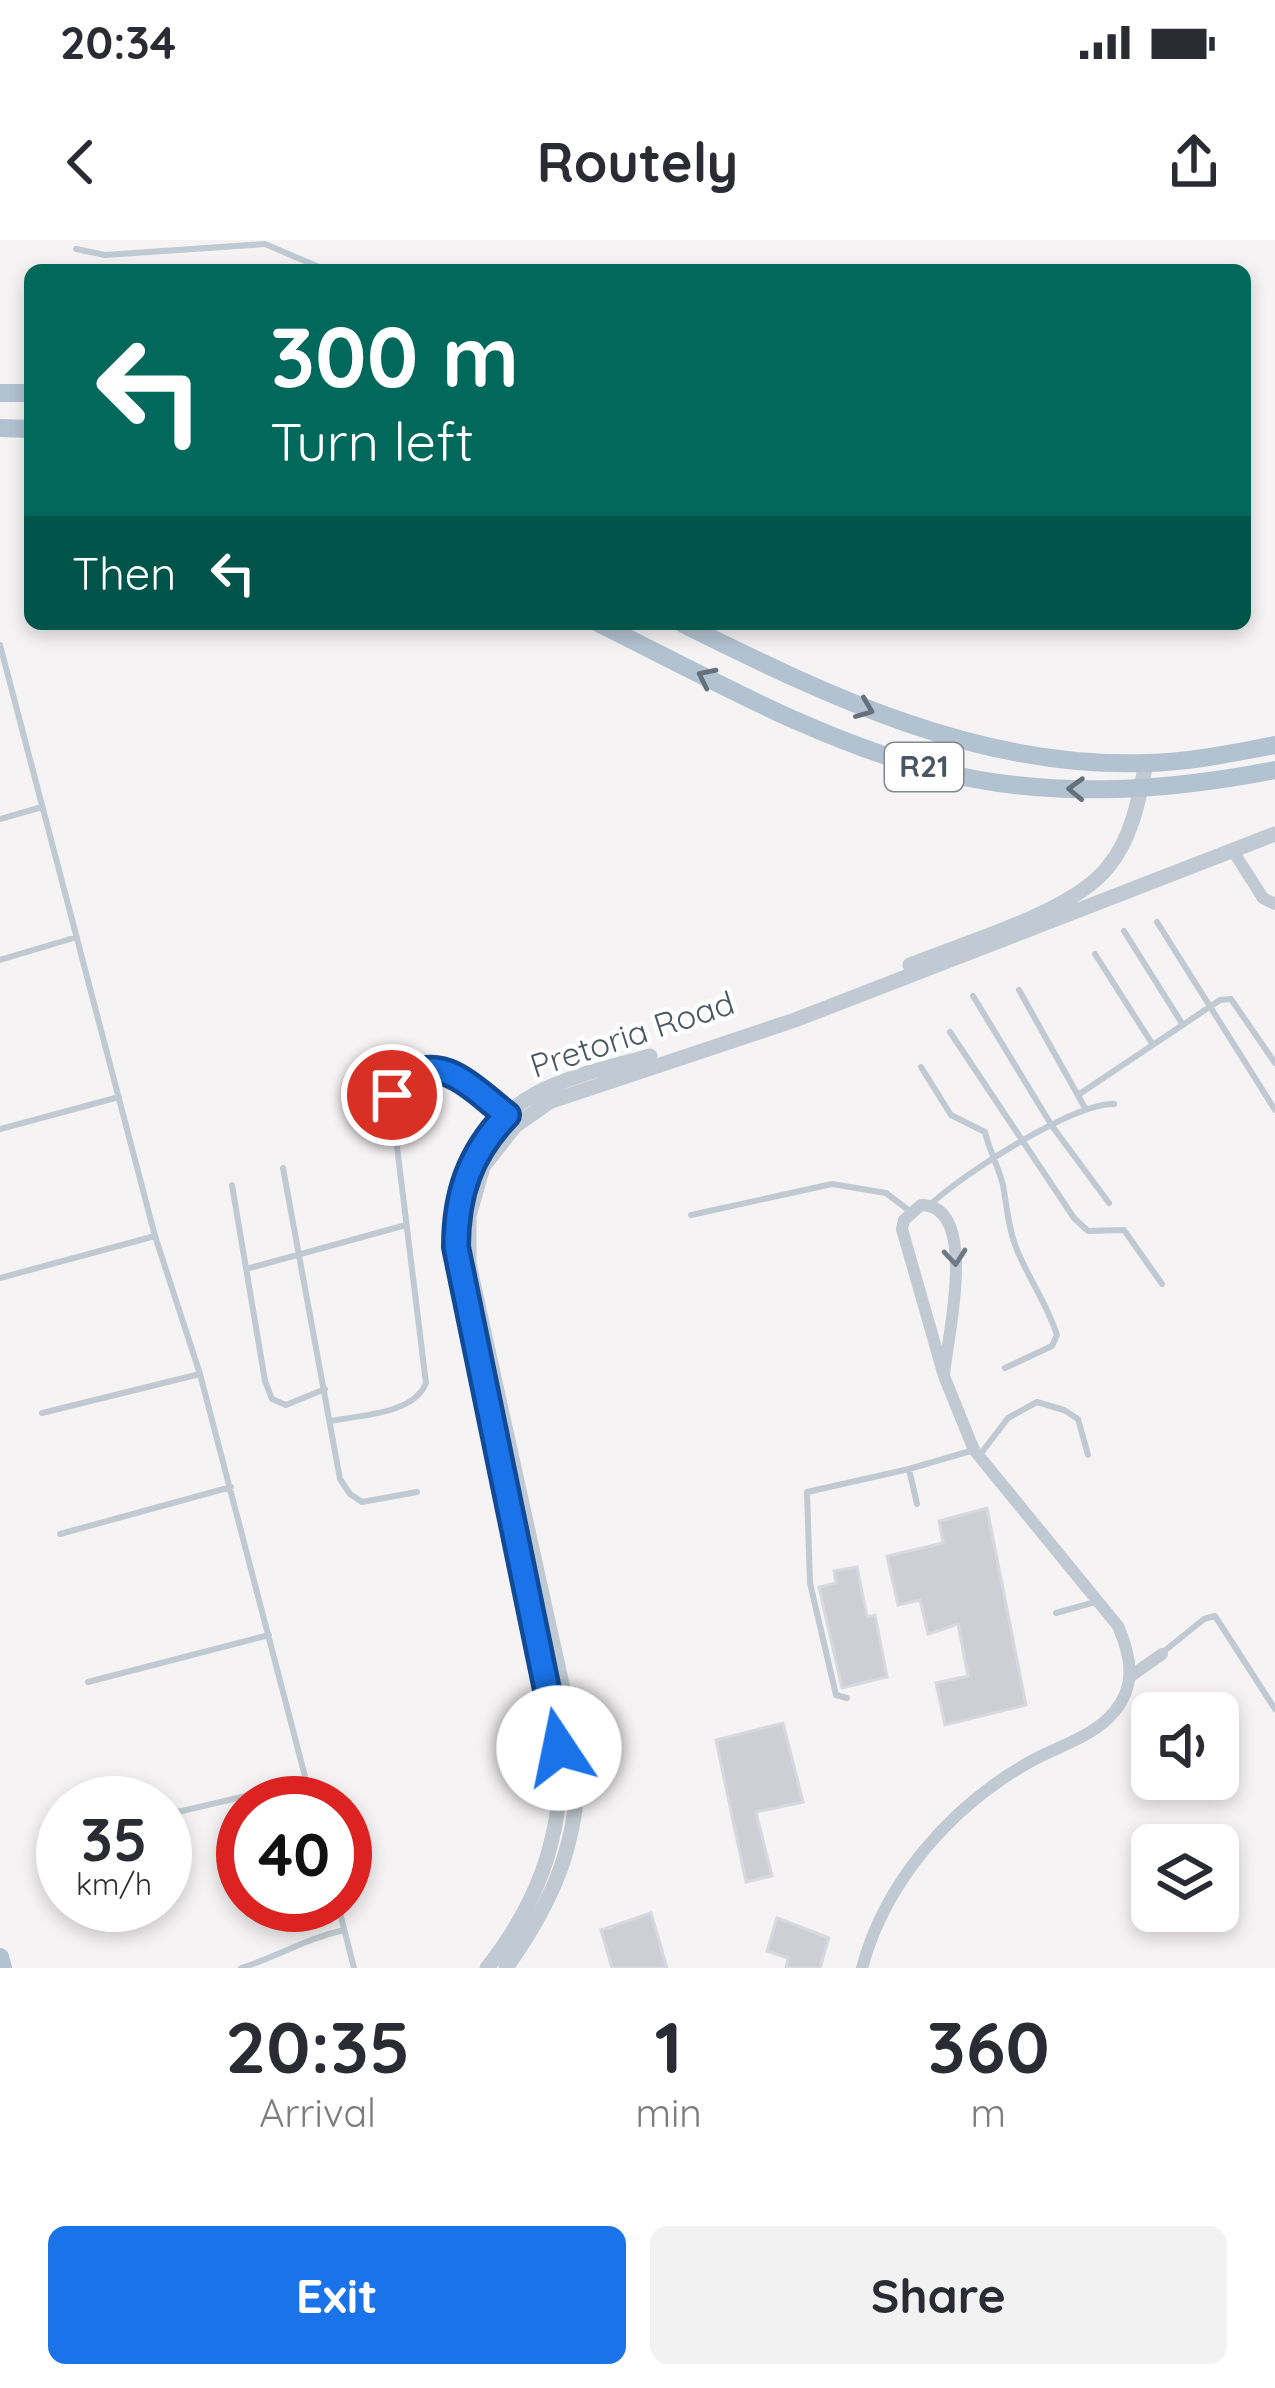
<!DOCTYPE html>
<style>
body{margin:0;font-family:Quicksand,sans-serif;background:#f2f2f3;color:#2b2b33;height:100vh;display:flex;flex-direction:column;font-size:45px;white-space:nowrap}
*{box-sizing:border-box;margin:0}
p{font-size:39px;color:#7c7c81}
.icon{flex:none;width:66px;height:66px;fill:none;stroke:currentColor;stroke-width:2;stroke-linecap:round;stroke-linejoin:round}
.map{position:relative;height:1728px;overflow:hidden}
.details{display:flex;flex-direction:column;background:#fff;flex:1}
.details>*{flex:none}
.top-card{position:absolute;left:24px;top:24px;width:1227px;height:366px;border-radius:18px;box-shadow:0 6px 18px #0003;background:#00695c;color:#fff;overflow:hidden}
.fabs{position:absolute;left:1131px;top:1452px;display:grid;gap:24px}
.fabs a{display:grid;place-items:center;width:108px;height:108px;border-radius:18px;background:#fff;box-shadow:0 6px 18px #0003;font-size:60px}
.speed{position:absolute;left:36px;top:1536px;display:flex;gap:24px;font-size:60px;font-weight:700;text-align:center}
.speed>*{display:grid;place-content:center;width:156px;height:156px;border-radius:50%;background:#fff;box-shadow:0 6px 18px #0003;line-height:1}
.speed small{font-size:30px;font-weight:400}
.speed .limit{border:18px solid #d22;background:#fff;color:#111}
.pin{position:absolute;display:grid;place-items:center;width:102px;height:102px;color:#fff;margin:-51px;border:6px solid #fff;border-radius:50%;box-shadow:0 3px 12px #0007}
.me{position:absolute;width:132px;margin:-66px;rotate:349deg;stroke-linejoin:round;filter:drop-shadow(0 0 9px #0008)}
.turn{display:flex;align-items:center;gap:42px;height:252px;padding:0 48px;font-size:54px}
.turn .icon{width:156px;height:156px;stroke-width:2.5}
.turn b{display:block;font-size:84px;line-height:102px}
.then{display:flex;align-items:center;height:114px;padding:0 48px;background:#0003;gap:24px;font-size:45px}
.eta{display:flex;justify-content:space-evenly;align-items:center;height:204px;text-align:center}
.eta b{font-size:72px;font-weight:800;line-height:84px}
.action{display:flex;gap:24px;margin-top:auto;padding:24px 48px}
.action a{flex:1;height:138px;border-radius:18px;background:#1a73e8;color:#fff;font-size:48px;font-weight:800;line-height:138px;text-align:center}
.action a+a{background:#f2f2f3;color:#2b2b33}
.status{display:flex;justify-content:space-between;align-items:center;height:84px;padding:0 60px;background:#fff;direction:ltr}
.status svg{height:33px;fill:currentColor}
header{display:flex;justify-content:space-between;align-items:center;height:156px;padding:0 48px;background:#fff;font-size:54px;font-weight:800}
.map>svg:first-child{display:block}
.building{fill:#cdcfd5;stroke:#d7d9de;stroke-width:3}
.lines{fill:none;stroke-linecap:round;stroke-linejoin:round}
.service{stroke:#c1cad2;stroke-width:6}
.minor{stroke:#c1cad2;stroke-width:12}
.tertiary{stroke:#c1cad2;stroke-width:15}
.primary{stroke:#b3c2d1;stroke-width:18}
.oneway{stroke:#64717d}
.oneway2{stroke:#6e7983}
.route-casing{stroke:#114b97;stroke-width:30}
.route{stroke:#1a73e8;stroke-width:21}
.labels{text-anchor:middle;stroke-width:9;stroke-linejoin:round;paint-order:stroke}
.shield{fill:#fff;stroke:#808990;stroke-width:3}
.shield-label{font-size:30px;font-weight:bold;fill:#4a5661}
.street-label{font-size:33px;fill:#4a5661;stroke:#fff}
</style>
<div class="status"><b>20:34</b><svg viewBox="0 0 49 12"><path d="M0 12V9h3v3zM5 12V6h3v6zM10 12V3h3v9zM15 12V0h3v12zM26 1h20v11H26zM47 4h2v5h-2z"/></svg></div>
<header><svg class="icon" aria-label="back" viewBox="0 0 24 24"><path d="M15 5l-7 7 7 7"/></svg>Routely<svg class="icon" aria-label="share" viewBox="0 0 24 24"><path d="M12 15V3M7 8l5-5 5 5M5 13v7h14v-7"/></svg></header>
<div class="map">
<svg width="1275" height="1728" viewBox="0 0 1275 1728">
<rect width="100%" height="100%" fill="#f5f3f3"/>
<path class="building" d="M987 1268 1026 1465 945 1485 936 1443 968 1436 958 1384 928 1394 920 1360 898 1365 887 1316 943 1303 939 1281Z
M857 1327 867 1377 875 1375 887 1437 842 1448 819 1347 836 1343 834 1331Z
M783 1483 803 1562 756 1572 772 1636 746 1642 716 1500Z
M651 1673 667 1728H612L601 1690Z
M777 1678 829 1698 820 1728H786L788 1718 767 1711Z"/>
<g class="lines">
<path class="service" d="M76 9 105 15 265 4 326 30
M0 405 155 996 200 1134 312 1563
M0 579 42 567
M1157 682 1275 870
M1124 691 1183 785
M1095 714 1153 805
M0 720 77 697
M1019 750 1085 868
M973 756 1052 886 1109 963
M950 792 1074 978 1088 991 1124 990 1162 1044
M921 827 951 875 985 892C989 910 999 928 1003 945 1007 967 1008 988 1017 1010 1029 1039 1047 1064 1057 1095L1052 1106 1005 1128
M1078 855 1220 760 1231 759 1275 823
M0 889 119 857
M283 928 340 1239 350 1254 362 1262 417 1252
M232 945 265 1141 272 1159 286 1165 325 1149
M930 965C961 935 1073 863 1114 864
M691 975 832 944 886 953 911 972
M246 1029 406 985
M0 1038 155 996
M42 1173 200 1134
M331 1181C361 1175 414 1174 426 1143L392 866 396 845C441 809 468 845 504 873
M979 1216 1008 1178 1037 1162 1064 1170 1078 1179 1088 1215
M917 1264 909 1229 974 1210
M60 1294 231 1247
M1056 1373 1095 1362
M1162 1413 1204 1379 1215 1376 1275 1469
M88 1442 269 1395
M847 1458 836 1455 810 1343 807 1252 909 1229
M165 1575 306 1542
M338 1665 354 1728
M241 1728C280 1716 304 1699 344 1690"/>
<path class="minor" d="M1233 611 1263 658 1275 664
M1131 1436 1162 1414
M862 1728C885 1642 950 1568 1026 1524 1054 1507 1093 1498 1114 1472 1137 1445 1131 1416 1118 1386L974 1210 944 1136 902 989 904 980 921 965C981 965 946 1101 944 1136"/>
<path class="tertiary" d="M910 725C964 703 1073 672 1108 627 1132 598 1139 559 1146 523
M464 1058C447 981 460 896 535 854 570 835 612 827 650 816
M487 1728C536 1666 560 1603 561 1524L495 1192
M506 1728C554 1660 577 1606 579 1521L469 1024V976L483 927 515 886 549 862 795 780 1275 594"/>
<path class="primary" d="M0 153H30
M0 188 30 189
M600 384C709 438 819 501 937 531 1049 559 1163 552 1275 530
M683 384C830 457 979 529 1147 523 1190 522 1233 513 1275 505
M0 1717 3 1728"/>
</g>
<defs><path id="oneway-chevron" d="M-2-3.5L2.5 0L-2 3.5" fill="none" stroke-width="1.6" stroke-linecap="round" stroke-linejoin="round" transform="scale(3)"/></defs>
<g class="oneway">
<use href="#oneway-chevron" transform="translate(706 437) rotate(-154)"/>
<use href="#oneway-chevron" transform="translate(865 469) rotate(22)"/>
<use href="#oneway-chevron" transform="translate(1076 549) rotate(-178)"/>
</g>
<use class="oneway2" href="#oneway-chevron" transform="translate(955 1017) rotate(85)"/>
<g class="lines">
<defs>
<path id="route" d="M392 855C397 844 402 839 412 834 449 817 480 855 507 875 470 913 456 954 456 1007L559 1508"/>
</defs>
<use href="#route" class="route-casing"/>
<use href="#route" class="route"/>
</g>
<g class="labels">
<rect class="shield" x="885" y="503" width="78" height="48" rx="9"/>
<g class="shield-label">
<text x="924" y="537">R21</text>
</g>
<g class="street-label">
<text transform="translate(632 794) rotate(-18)" y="12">Pretoria Road</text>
</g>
</g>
</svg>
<div class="fabs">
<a><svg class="icon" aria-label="sound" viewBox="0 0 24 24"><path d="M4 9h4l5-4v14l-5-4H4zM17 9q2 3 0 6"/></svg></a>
<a><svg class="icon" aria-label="layers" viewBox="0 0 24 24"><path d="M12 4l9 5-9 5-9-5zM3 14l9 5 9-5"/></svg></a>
</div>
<div class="speed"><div>35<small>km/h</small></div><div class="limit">40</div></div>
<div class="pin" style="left:392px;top:855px;background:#d93025"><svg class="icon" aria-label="arrive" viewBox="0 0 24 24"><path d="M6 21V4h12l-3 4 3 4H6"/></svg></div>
<svg class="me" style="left:559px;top:1508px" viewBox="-20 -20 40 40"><circle r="19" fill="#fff"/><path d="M0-13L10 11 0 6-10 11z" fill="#1a73e8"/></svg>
<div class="top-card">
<div class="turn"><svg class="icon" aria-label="left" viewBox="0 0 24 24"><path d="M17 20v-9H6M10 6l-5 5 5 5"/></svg><div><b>300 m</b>Turn left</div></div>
<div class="then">Then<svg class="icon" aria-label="left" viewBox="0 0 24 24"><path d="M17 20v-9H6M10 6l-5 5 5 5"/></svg></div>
</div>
</div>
<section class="details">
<div class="eta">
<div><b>20:35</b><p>Arrival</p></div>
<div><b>1</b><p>min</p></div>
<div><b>360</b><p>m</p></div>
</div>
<div class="action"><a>Exit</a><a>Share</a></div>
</section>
